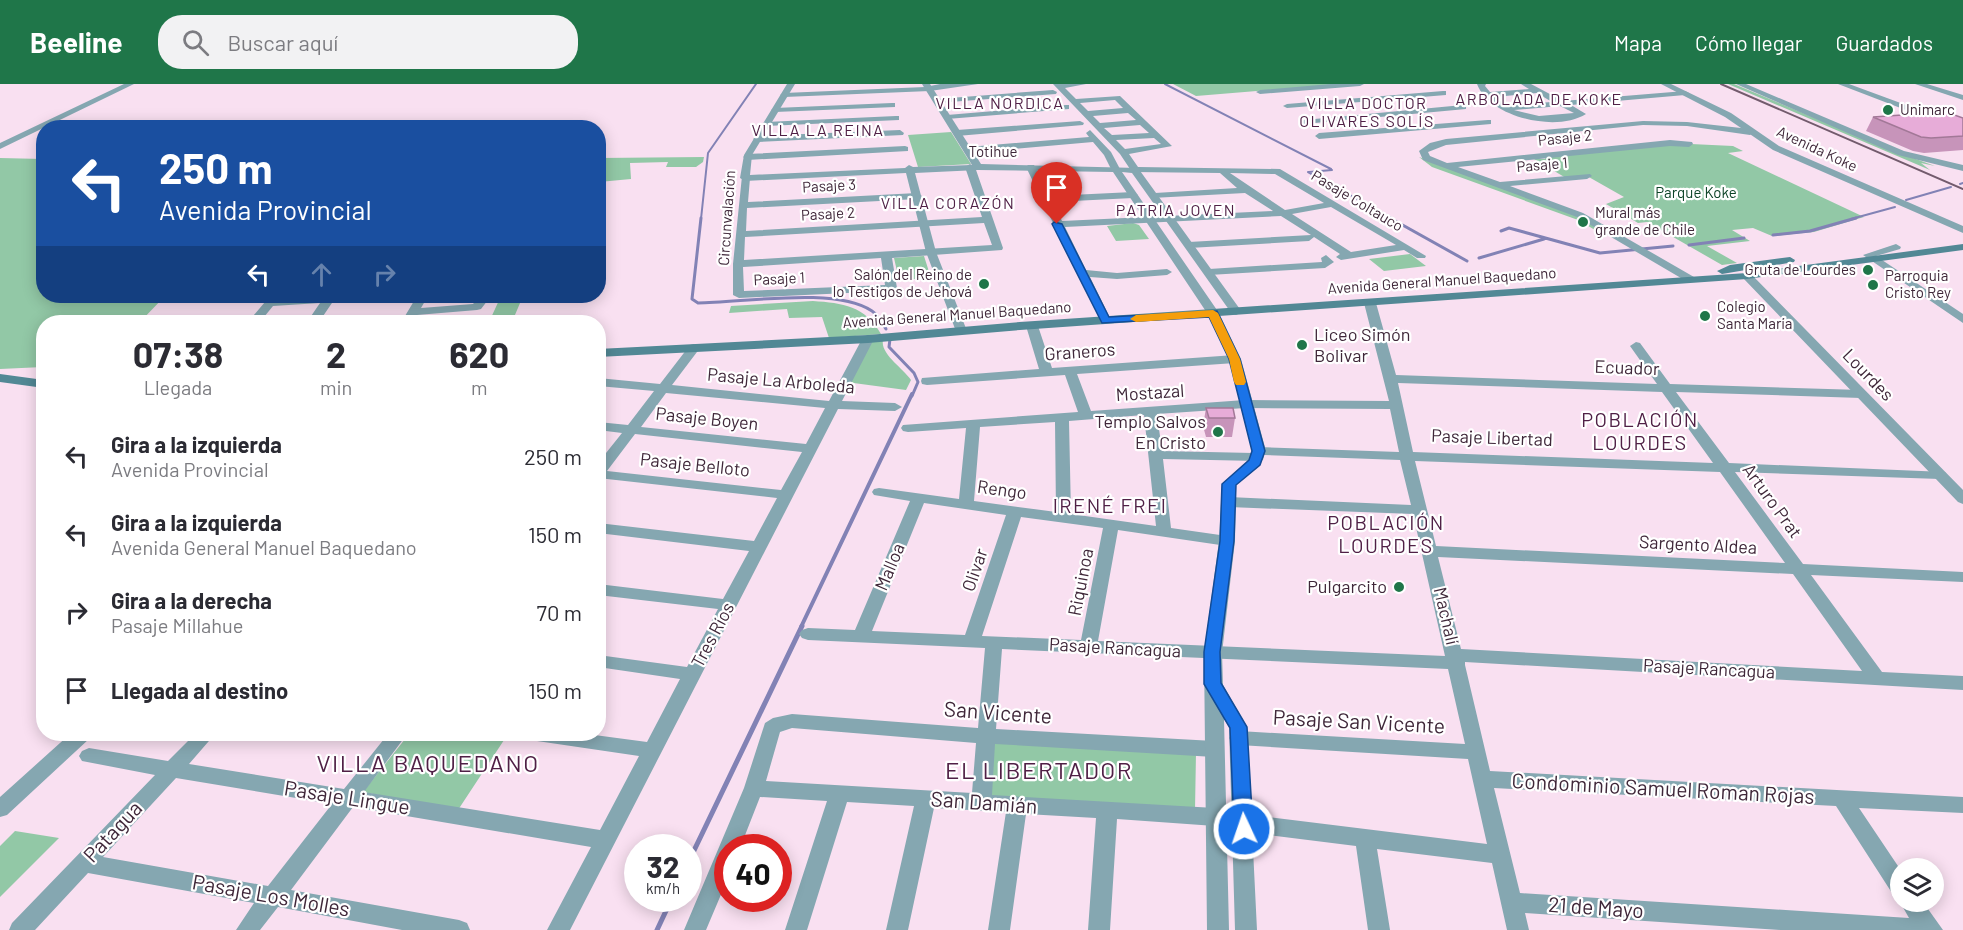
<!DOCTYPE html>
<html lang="es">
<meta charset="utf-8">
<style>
body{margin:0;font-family:Barlow,sans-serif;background:#f2f2f3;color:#2b2b33;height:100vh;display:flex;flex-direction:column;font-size:22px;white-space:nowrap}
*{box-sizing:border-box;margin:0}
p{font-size:20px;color:#7c7c81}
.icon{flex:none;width:33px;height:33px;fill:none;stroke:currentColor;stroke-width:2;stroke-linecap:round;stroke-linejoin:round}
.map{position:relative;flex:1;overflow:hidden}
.panel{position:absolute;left:36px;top:231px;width:570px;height:426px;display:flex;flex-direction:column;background:#fff;border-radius:24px;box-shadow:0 3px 15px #0003}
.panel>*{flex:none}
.banner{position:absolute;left:36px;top:36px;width:570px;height:183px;border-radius:24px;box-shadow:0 3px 15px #0003;background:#1a4fa0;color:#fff;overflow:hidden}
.tools{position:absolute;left:1890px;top:774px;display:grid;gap:12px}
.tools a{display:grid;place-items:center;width:54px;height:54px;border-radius:50%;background:#fff;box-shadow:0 3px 15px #0003;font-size:30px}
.speed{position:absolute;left:624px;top:750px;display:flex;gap:12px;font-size:30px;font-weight:700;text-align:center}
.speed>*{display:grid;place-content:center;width:78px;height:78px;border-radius:50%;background:#fff;box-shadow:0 3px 15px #0003;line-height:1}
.speed small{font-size:15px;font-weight:400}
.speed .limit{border:9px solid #d22;background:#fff;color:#111}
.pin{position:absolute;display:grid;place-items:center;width:51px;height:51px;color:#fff;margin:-62px -26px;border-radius:50% 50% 50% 0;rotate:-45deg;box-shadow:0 0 6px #0007}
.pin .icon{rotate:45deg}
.me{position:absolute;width:66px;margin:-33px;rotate:357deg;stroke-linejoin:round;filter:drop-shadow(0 0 4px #0008)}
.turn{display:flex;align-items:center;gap:21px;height:126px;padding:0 24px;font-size:27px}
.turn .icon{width:78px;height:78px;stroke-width:2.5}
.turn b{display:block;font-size:42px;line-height:51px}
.lanes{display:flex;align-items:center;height:57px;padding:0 24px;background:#0003;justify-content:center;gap:30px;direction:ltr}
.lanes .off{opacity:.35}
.eta{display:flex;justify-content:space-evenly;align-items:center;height:102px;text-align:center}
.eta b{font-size:36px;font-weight:700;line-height:42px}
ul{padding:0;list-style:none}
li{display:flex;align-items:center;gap:18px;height:78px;padding:0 24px}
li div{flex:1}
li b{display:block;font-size:22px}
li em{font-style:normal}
header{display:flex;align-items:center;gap:36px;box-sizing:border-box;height:84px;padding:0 30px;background:#1f7649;color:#fff}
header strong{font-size:28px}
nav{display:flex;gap:33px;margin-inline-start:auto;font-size:21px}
.search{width:420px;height:54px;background:#f2f2f3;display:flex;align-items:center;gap:15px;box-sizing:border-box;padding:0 21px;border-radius:24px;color:#7c7c81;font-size:22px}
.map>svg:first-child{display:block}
.green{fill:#92c8a6}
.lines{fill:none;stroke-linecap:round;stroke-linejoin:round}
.stream-far3{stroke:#8282b5;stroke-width:2}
.stream-far2{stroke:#8282b5;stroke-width:3}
.stream-far1{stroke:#8282b5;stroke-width:4}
.stream{stroke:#8282b5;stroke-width:5}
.minor{fill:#85a7b1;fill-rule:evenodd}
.tertiary{fill:#85a7b1;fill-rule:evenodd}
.secondary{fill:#528895;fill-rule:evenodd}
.rail{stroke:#735b6d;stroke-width:2}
.wall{fill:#c794ba}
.building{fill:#e7acd8;stroke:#a27897;stroke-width:1.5}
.route{fill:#1a73e8;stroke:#114b97;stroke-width:1.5}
.slow{fill:#f59e0b}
.poi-dot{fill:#1f7649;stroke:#fff;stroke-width:2}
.labels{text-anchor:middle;stroke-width:4.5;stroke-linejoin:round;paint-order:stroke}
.far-poi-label{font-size:15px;fill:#3f2739;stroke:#fff;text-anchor:start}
.far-street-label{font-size:15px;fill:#3f2739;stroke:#fff}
.far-park-label{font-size:15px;fill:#0d4428;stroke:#fff}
.far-neighbourhood-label{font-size:16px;letter-spacing:1.5px;fill:#502046;stroke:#fff}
.poi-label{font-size:18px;fill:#3f2739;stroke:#fff;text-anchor:end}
.street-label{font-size:18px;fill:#3f2739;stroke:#fff}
.neighbourhood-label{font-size:20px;letter-spacing:1.5px;fill:#502046;stroke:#fff}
.near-street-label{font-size:21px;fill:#3f2739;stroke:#fff}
.near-neighbourhood-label{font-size:24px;letter-spacing:1.5px;fill:#502046;stroke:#fff}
</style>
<header>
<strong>Beeline</strong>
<div class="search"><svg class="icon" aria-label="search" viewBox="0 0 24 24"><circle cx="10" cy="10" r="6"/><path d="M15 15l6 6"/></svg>Buscar aquí</div>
<nav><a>Mapa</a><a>Cómo llegar</a><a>Guardados</a></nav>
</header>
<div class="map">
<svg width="1963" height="846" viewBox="0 0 1963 846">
<rect width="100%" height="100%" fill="#f9e0f1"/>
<path class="green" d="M1173 0H1344L1196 12Z
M1728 0H1734L1891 66 1935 82 1921 79 1930 86Z
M951 48 971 80 918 83 908 51Z
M1670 59 1733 62 1743 67 1728 69 1864 133 1814 148 1772 152 1753 144 1732 146 1750 157 1707 162 1737 179 1722 181 1647 138 1638 139 1606 120 1624 113 1587 92 1566 94 1534 75H1545L1547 71Z
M704 73 703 78 696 83H666L668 78 630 79 631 95 599 98V74Z
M1419 73 1560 124 1605 146H1595L1578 136 1432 83Z
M0 74 43 75 44 212H165L140 238H44L43 283 0 285Z
M1133 139 1139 141 1149 155 1116 157 1107 142Z
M1410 170 1426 182 1384 187 1369 175Z
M924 172 931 194 899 196 894 174Z
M501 212H523L512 238H489Z
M813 217C843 219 865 222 881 250L829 254 822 233 789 234 787 225 729 229 731 222Z
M883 256C880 270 903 284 911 296L906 306 846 298 868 257Z
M409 650H508L458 726 363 708Z
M993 658 1196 669 1195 726 987 715Z
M15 747 59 754 0 813V762Z"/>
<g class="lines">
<path class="stream-far3" d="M1165 0 1331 85
M1308 88 1393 135
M1309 88 1332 86
M1960 100 1963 99
M1906 116 1951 103
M701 135 708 69 756 0
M1851 135 1895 123"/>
<path class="stream-far2" d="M701 134 692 215 698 219C742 219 835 202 872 227 878 231 882 239 886 245
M1390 134 1467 177
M1501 147 1509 144 1600 169 1673 162
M1773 151 1810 147 1856 134
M1689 161 1744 154
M1479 174 1544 155
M890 255 889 263 914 289 918 298 912 312"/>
<path class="stream-far1" d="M801 543 912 310"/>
<path class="stream" d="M688 779 802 542
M657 846 672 814"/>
<path class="minor" d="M124 0H134L0 65V59Z
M940 0H978L930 7 784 13 780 11 784 9 925 3Z
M1053 0H1086L1065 4 1076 15 1120 12 1172 62 1129 70 1138 83 1280 85 1426 172 1425 174H1417L1404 166 1341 176 1336 173 1340 170 1314 153 1309 157 1189 164 1184 161 1189 158 1311 151 1281 132 1065 143 1086 186 1117 189 1167 185 1172 188 1167 191 1117 195 1090 193 1111 236 1109 238H1101L1026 83 1028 81H1034L1050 112 1133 108 1138 111 1133 114 1053 118 1062 137 1273 127 1245 109 1152 114 1150 112 1155 109 1237 104 1220 89 1132 88 1120 70ZM1115 16 1123 24 1088 27 1080 19ZM1128 29 1136 36 1100 39 1093 32ZM1140 41 1149 49 1112 51 1104 44ZM1154 54 1161 60 1125 65 1116 56ZM1230 89 1275 90 1324 119 1285 126ZM1331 123 1396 161 1351 168 1292 130Z
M1331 0H1364L1360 2 1260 10 1256 8 1260 6Z
M1477 0H1486L1485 2 1490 8 1529 5 1521 0H1531L1563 17 1685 7 1689 9 1685 11 1571 21 1586 30C1556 49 1489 33 1477 0ZM1537 9 1552 18 1506 21 1495 13ZM1560 22 1574 29 1539 32 1514 26Z
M1915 0H1927L1963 11V16Z
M1053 6 1057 8 1056 10 937 19 933 17 937 15Z
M1443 7H1446V11L1287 24 1283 22 1287 20Z
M892 19H895V23L775 28 771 26 775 24Z
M1066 21H1069V25L947 35 943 33 947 31Z
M1463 21H1466V25L1304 40 1300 38 1304 36Z
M896 32H899V36L766 42 762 40 766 38Z
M1488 36H1491V40L1319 55 1315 52 1319 49Z
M1080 37 1084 39 1083 41 957 52 953 49 957 46Z
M1643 37 1687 38 1750 45 1754 48 1750 51 1687 42 1643 41 1446 61 1428 68 1430 72 1447 79 1670 56 1692 58 1693 60 1689 63 1670 62 1458 83 1500 98 1590 90 1592 92 1587 95 1510 102 1583 129 1694 193V197H1686L1577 133 1423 76 1419 67 1430 59 1446 55Z
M900 46 904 49 903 51 757 58 753 55 757 52Z
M1090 46 1111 68 1120 85 1118 87H1112L1104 71 1093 58 968 69 964 66 968 63 1089 53 1086 49Z
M905 62 908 63V67L747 76 743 73 747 70Z
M970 80 975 83 1003 164 1002 166 892 174 897 204 891 207 739 214 733 211V180L742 92 750 94 748 118 917 109 922 112 917 115 747 124 746 147 982 133 965 83ZM984 139 992 161 744 176 745 153ZM881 174 885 201 744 207 743 183Z
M1326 171 1334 178 1325 184 1209 191 1204 188 1209 185 1322 178 1321 174Z
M188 212H267L261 215 197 217 190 215Z
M270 212H281L280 215 327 212 334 216 319 238H307L320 219 273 222 260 238H248Z
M417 212H428L421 224 473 220 480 212H491L481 225 477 226 417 231 413 237 409 238H353L359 234 405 232Z
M1370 216 1376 219 1396 291 1657 300 1630 262 1636 258 1640 259 1670 300 1861 306 1868 310 1861 314 1676 308 1729 379 1945 388 1947 391 1945 394 1940 395 1735 388 1803 480 1963 488V498L1811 491 1882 588 1963 592V606L1465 578V581L1490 687 1963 713V729L1859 724 1900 785V812L1892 809 1836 722 1494 704 1520 809 1909 834 1900 818V817L1923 818 1943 846H1780L1525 829 1529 846H1507L1492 779 1377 765 1390 846H1368L1356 762 1243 748 1236 745 1233 739 1236 733 1243 730 1487 760 1468 675 1239 661 1232 659 1229 654 1232 649 1239 647 1465 660 1448 585 1002 565 996 645 1214 657 1221 660 1224 665 1221 670 1214 673 995 660 992 711 1215 724 1222 727 1225 733 1222 739 1215 742 1117 735 1110 846H1088L1096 734 1026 730 1010 846H988L1006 728 934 724 908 846H886L914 722 847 718 807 846H785L827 717 760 713 740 764H728V794L706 846H684L744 704 765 639 773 634 792 630 978 644 985 564 808 556 802 554 799 550 802 546 808 544 855 546 910 417 874 411 872 408 874 405 879 404 959 415 966 344 908 348 903 347 901 344 903 341 1078 328 1065 291 927 301 922 300 921 297 922 294 1039 285 1026 242 1032 238 1038 242 1052 284 1235 271 1241 275 1235 279 1077 290 1091 327 1245 316 1389 317 1364 219ZM1398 299 1662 308 1713 379 1413 368ZM1245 324 1390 325 1399 368 1259 363 1254 364 1253 369 1162 367 1157 330ZM1144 331 1156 442 1071 430 1069 337ZM1055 338 1056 428 974 417 980 343ZM1264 371 1400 376 1411 421 1229 413 1222 418 1229 423 1413 430 1445 572 1098 557 1118 446 1227 462 1235 457 1227 452 1171 444 1163 375 1258 377 1263 376ZM1415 377 1720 388 1785 479 1436 462ZM924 419 1006 431 965 551 872 547ZM1021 433 1103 444 1081 556 982 552ZM1438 473 1793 490 1862 587 1461 565ZM792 644 976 659 972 709 766 697 780 648Z
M868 251 874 255 842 317 895 319 902 323 895 327 838 325 570 846H547L591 763 353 723 291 806 459 836 467 839 470 846H402L278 823 260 846H236L254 819 88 789 35 846H9L12 839 155 691 82 677 79 672 82 667 89 664 168 677 195 650H215L189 680 344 705 388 650H407L364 708 600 746 639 672 537 657 530 655 528 650H587L647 658 680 595 598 583V571L687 583 718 525 598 511V500L723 515 749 467 598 449V439L754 457 777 414 598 394V379L622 349 598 346V338L628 341 654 307 598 302V294L660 300 690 261 694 260 700 264 672 301 829 317 862 255ZM666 309 825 324 806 360 641 343ZM635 350 802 368 781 406 607 387ZM176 694 332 720 268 802 103 773Z"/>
<path class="tertiary" d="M787 0H795L752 71 750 91 905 84 909 81 913 83 972 81 922 0H930L981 80 1138 84 1242 228 1236 231 1232 230 1132 89 1122 88 1219 229 1241 275 1266 367 1260 381 1236 401 1235 457 1222 569 1223 601 1247 643 1257 846H1235L1229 643 1224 635 1229 846H1207L1204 569 1219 457 1222 400 1249 376 1252 367 1229 275 1207 229 1113 88 978 86 915 89 936 168 967 247 965 250H957L926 168 906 89 745 97 740 94 744 71Z
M1661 0H1671L1731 29 1779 62 1963 142V149L1773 66 1725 33Z
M1736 0H1746L1904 67 1963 81V87L1898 71Z
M1838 0H1849L1963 42V48Z
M1896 160 1901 163 1900 165 1876 172 1963 230V239L1863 171Z
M1747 189 1751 190 1963 406V420L1958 418 1743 194 1742 192Z
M70 650H91L89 655 7 731 0 733V713Z"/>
<path class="secondary" d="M1963 160V166L1747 195 1020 246 868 259 598 273V265L868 251 1020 238 1747 189Z
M1790 173 1795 176 1794 178 1722 190 1717 187 1730 181Z
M0 290 44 296V304L0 298Z"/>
<path class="rail" d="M1721 0 1963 105"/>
</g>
<path class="wall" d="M1873 33 1963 34V66L1924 69 1913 67 1866 47Z
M1206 324 1235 334 1232 353H1206L1203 342Z"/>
<path class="building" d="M1946 28 1963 34V52L1931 54 1921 53 1873 33Z
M1206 324H1233L1235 334H1209Z"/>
<path class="route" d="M1054 138 1062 140 1109 233 1217 227 1240 275 1265 367 1260 381 1236 401 1234 457 1220 568 1221 599 1247 643 1253 745 1250 751 1244 753 1237 751 1234 745 1230 644 1204 600V568L1220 457 1222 400 1249 376 1252 367 1229 275 1209 233 1102 239 1052 140Z"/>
<path class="slow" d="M1213 226 1218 229 1240 275 1246 298 1244 301H1236L1234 298 1229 275 1209 233 1136 238 1130 235 1136 231Z"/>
<g class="poi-dot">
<circle cx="1888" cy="26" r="6"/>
<circle cx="1583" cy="138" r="6"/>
<circle cx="1868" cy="186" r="6"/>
<circle cx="984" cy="200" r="6"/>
<circle cx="1873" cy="201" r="6"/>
<circle cx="1705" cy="232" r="6"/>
<circle cx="1302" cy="261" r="6"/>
<circle cx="1218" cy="348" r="6"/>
<circle cx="1399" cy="503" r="6"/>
</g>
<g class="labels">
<g class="far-poi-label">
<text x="1900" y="31">Unimarc</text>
<text x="1595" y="134">Mural más<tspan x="1595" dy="17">grande de Chile</tspan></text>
<text x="1856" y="191" text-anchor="end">Gruta de Lourdes</text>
<text x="972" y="196" text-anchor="end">Salón del Reino de<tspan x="972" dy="17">lo Testigos de Jehová</tspan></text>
<text x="1885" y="197">Parroquia<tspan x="1885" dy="17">Cristo Rey</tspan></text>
<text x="1717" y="228">Colegio<tspan x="1717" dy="17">Santa María</tspan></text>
</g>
<g class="far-street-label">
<text transform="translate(1565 54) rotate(-6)" y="5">Pasaje 2</text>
<text transform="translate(1817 65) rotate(25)" y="5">Avenida Koke</text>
<text x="993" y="73">Totihue</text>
<text transform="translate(1542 81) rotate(-5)" y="5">Pasaje 1</text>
<text transform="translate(829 102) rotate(-3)" y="5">Pasaje 3</text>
<text transform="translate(1357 117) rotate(31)" y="5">Pasaje Coltauco</text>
<text transform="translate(828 130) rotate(-3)" y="5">Pasaje 2</text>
<text transform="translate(727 134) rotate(-86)" y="5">Circunvalación</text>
<text transform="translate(779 195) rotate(-3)" y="5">Pasaje 1</text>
<text transform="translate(1442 197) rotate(-4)" y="5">Avenida General Manuel Baquedano</text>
<text transform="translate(957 231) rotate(-4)" y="5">Avenida General Manuel Baquedano</text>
</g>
<g class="far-park-label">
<text x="1696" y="114">Parque Koke</text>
</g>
<g class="far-neighbourhood-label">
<text x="1539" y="21">ARBOLADA DE KOKE</text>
<text x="1000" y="25">VILLA NORDICA</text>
<text x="1367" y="25">VILLA DOCTOR<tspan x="1367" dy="18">OLIVARES SOLÍS</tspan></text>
<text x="818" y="52">VILLA LA REINA</text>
<text x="948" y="125">VILLA CORAZÓN</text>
<text x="1176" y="132">PATRIA JOVEN</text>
</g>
<g class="poi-label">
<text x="1314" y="257" text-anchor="start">Liceo Simón<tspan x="1314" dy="21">Bolivar</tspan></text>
<text x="1206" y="344">Templo Salvos<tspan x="1206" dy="21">En Cristo</tspan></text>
<text x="1387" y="509">Pulgarcito</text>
</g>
<g class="street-label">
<text transform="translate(1080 268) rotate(-4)" y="6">Graneros</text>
<text transform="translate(1627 284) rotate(2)" y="6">Ecuador</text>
<text transform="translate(1868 291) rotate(46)" y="6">Lourdes</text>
<text transform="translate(781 297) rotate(5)" y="6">Pasaje La Arboleda</text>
<text transform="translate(1150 309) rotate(-4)" y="6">Mostazal</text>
<text transform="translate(707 335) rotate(6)" y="6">Pasaje Boyen</text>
<text transform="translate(1492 354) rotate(2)" y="6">Pasaje Libertad</text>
<text transform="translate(695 381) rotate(6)" y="6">Pasaje Belloto</text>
<text transform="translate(1002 406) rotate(8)" y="6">Rengo</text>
<text transform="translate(1772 417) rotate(54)" y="6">Arturo Prat</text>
<text transform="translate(1698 461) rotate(3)" y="6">Sargento Aldea</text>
<text transform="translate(890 483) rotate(-67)" y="6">Malloa</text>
<text transform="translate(975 486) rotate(-71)" y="6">Olivar</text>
<text transform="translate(1081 498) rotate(-79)" y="6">Riquinoa</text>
<text transform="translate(1446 532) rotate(77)" y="6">Machalí</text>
<text transform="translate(713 551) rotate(-62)" y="6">Tres Ríos</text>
<text transform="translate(1115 564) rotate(3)" y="6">Pasaje Rancagua</text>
<text transform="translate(1709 585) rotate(3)" y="6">Pasaje Rancagua</text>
</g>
<g class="neighbourhood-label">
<text x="1640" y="343">POBLACIÓN<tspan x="1640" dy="23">LOURDES</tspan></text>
<text x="1110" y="429">IRENÉ FREI</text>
<text x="1386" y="446">POBLACIÓN<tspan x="1386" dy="23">LOURDES</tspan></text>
</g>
<g class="near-street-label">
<text transform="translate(998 629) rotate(4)" y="7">San Vicente</text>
<text transform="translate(1359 638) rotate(3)" y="7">Pasaje San Vicente</text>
<text transform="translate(1663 705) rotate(3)" y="7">Condominio Samuel Roman Rojas</text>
<text transform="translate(347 714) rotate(9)" y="7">Pasaje Lingue</text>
<text transform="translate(984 719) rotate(4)" y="7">San Damián</text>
<text transform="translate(113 748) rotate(-47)" y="7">Patagua</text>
<text transform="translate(271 812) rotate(10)" y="7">Pasaje Los Molles</text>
<text transform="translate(1596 824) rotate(4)" y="7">21 de Mayo</text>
</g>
<g class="near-neighbourhood-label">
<text x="428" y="688">VILLA BAQUEDANO</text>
<text x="1039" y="695">EL LIBERTADOR</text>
</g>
</g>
</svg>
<div class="tools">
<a><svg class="icon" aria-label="layers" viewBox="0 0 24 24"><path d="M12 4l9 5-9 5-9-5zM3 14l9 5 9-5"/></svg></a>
</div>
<div class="speed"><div>32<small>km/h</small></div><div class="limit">40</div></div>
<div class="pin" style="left:1057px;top:140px;background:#d93025"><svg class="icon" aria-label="arrive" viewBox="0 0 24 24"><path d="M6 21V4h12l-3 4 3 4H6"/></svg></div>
<svg class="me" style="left:1244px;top:745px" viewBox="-20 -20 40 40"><circle r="17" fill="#1a73e8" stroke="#fff" stroke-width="3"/><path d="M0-11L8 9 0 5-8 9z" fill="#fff"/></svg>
<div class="banner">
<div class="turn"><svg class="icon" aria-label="left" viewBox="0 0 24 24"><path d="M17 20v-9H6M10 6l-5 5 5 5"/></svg><div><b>250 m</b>Avenida Provincial</div></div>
<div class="lanes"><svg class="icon" aria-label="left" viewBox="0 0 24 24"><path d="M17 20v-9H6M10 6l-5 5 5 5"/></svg><svg class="icon off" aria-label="ahead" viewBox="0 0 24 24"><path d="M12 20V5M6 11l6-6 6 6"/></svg><svg class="icon off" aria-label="right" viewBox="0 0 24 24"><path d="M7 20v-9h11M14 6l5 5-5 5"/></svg></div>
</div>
<section class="panel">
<div class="eta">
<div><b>07:38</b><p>Llegada</p></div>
<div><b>2</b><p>min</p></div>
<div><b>620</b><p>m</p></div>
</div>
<ul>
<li><svg class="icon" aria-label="left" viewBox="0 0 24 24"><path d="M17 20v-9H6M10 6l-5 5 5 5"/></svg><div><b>Gira a la izquierda</b><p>Avenida Provincial</p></div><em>250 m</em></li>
<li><svg class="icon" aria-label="left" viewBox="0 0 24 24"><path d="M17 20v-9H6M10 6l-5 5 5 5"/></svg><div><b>Gira a la izquierda</b><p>Avenida General Manuel Baquedano</p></div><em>150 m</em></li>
<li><svg class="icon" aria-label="right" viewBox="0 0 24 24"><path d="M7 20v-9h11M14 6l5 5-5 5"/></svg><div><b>Gira a la derecha</b><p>Pasaje Millahue</p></div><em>70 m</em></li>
<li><svg class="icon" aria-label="arrive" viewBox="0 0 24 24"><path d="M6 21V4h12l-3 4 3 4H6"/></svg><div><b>Llegada al destino</b></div><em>150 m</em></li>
</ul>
</section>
</div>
